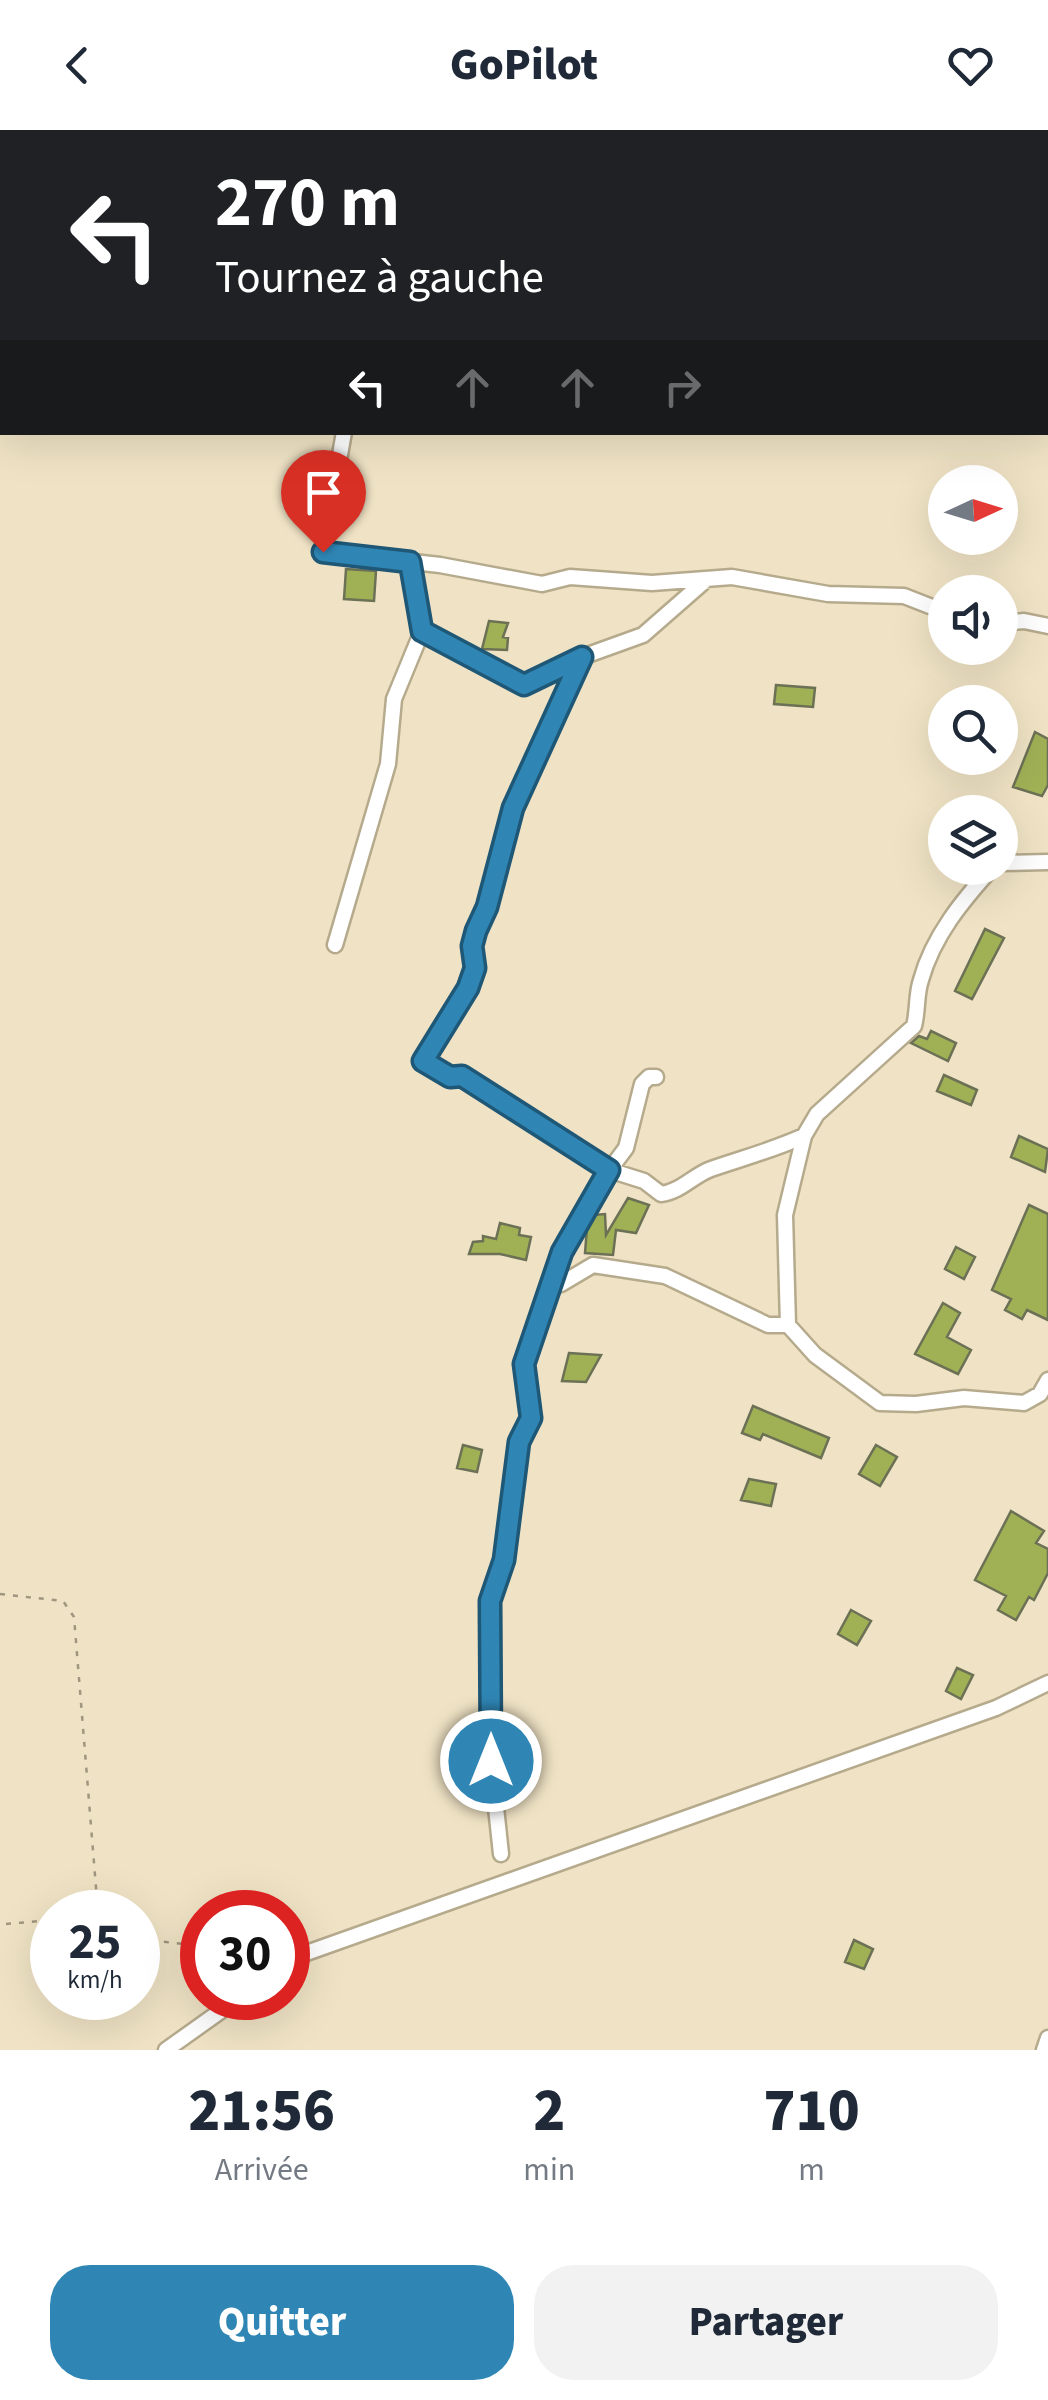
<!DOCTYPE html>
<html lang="fr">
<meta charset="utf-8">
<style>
body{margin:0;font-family:"Source Sans 3",sans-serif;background:#f2f2f3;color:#1f2937;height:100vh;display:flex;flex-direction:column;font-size:38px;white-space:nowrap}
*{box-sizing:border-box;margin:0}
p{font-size:32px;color:#747a83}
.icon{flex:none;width:55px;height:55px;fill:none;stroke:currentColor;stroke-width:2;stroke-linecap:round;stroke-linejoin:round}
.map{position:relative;height:1920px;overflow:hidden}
.side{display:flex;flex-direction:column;background:#fff;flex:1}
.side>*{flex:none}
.guide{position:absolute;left:0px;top:0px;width:1050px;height:305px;box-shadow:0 10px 40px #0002;background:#202124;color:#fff;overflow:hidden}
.needle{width:65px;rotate:86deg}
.fabs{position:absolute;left:928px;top:335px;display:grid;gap:20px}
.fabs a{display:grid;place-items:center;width:90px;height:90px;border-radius:50%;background:#fff;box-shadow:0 10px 40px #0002;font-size:50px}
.speed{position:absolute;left:30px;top:1760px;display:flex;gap:20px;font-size:50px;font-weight:700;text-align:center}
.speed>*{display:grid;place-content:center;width:130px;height:130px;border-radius:50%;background:#fff;box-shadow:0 10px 40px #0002;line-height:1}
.speed small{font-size:25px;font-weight:400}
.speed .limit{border:15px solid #d22;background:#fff;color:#111}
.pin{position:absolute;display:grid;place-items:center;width:85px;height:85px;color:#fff;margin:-102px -42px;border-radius:50% 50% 50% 0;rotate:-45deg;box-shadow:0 0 10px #0007}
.pin .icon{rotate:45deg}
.me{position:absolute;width:110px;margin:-55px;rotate:0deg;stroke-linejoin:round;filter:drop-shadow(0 0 8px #0008)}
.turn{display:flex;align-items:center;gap:35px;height:210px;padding:0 50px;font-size:45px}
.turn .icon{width:130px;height:130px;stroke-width:2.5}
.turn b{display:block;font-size:70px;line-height:85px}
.lanes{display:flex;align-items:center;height:95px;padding:0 50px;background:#0003;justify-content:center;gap:50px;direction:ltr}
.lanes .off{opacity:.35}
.eta{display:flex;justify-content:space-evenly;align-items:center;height:170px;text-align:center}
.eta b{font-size:60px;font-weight:800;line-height:70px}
.button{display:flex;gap:20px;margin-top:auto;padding:20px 50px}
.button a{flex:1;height:115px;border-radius:40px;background:#2f86b5;color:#fff;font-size:40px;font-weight:800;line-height:115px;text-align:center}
.button a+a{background:#f2f2f3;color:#1f2937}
header{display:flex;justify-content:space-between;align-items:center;height:130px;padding:0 50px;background:#fff;font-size:45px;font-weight:800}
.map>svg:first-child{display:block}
.building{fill:#a0b055;stroke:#6c7156;stroke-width:2.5}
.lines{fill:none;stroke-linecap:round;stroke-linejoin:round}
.street-casing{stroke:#b6aa8d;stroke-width:19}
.path{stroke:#9f9680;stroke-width:2.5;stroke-dasharray:5 8;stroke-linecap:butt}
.street{stroke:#fff;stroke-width:14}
.route-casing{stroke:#1f5776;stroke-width:25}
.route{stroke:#2f86b5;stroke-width:18}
</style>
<header><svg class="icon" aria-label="back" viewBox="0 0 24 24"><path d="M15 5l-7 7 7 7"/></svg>GoPilot<svg class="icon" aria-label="heart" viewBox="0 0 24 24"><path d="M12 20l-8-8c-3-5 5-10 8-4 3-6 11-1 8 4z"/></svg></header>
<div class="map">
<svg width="1048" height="1920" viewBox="0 0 1048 1920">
<rect width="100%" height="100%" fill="#f0e3c5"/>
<path class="building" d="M346 439 376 441 374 471 344 469Z
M489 491 508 493 503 507 508 508 507 520 482 519Z
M776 555 815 558 813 577 774 574Z
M1035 602 1048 609V655L1042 666 1013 657Z
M985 799 1004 808 972 869 955 861Z
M931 901 956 913 948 931 911 913 919 906 927 909Z
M944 945 977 960 971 975 937 961Z
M1019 1006 1048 1019 1045 1042 1011 1027Z
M628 1068 649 1075 636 1103 616 1100 613 1125 585 1123 587 1097 594 1085 605 1084 606 1105Z
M1029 1075 1048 1084V1190L1027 1180 1022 1189 1005 1180 1011 1169 992 1160Z
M500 1093 520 1098 519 1105 531 1107 526 1130 500 1124H469L473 1112 483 1111V1106L496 1109Z
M956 1117 975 1127 964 1149 945 1139Z
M943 1173 960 1183 947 1207 971 1220 958 1244 915 1224Z
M569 1223 601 1225 586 1252 562 1251Z
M753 1276 829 1308 821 1328 763 1304 760 1310 742 1303Z
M463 1315 482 1320 477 1342 457 1338Z
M876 1315 897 1327 880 1356 859 1344Z
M749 1349 776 1354 771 1376 741 1370Z
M1011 1381 1044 1401 1036 1413 1048 1419V1443L1034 1470 1029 1467 1016 1490 998 1480 1006 1466 975 1450Z
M851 1480 871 1491 857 1515 838 1504Z
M957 1538 973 1545 961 1569 946 1561Z
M854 1810 873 1819 864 1839 845 1832Z"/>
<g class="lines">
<defs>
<path id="street" d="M698 0 725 2
M285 2V0
M410 2 411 0
M344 302 323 422 440 435 542 454 570 447 652 453 732 447 828 464 904 466 945 482
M409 431 422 501 524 555 582 527
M707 449 643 505 582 527 513 678 487 777 476 801 472 816 475 838 468 857 423 931 450 947H462L609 1040 644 1051 661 1064C680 1062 694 1045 711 1039 743 1028 773 1020 804 1006
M1000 493 1024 491 1048 496
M1000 733 1048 732
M992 738C963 770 933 806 921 850 916 864 918 881 914 896L817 984 804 1006 785 1085 788 1195 815 1225 880 1273 916 1274 964 1268 1024 1273 1040 1264 1048 1250
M335 815 388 634 394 569 422 501
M551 1155 561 1154 593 1135 665 1146 768 1195H788
M501 1724 491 1631 490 1471 504 1430 519 1312 531 1288 524 1234 562 1122 596 1058 626 1018 642 954 649 947H656
M288 1833 298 1826 996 1578 1048 1553
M166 1920 239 1868
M1044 1920 1048 1908"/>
</defs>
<use href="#street" class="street-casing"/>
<path class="path" d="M0 1464 63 1471 74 1487 98 1782
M6 1794 52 1790
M138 1809 202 1816"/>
<use href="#street" class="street"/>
</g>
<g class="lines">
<defs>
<path id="route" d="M323 422 410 432 422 501 524 555 582 527 513 678 487 777 476 801 472 816 475 838 468 858 423 931 450 947 462 946 609 1040 562 1122 524 1234 531 1288 519 1312 504 1430 490 1471 491 1631"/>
</defs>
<use href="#route" class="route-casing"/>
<use href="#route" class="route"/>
</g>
</svg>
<div class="fabs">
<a><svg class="needle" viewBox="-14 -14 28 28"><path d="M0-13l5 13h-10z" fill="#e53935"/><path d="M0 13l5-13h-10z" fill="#747a83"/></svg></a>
<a><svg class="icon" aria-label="sound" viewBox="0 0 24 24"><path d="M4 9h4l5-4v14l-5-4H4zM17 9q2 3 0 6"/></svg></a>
<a><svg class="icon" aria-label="search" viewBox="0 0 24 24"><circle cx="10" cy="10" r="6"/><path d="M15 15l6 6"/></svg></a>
<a><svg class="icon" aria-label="layers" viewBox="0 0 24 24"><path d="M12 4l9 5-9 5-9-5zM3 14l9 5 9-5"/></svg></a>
</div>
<div class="speed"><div>25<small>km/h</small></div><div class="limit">30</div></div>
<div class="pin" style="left:323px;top:422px;background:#d93025"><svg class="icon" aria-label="arrive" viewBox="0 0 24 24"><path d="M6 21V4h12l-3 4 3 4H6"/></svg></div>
<svg class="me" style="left:491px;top:1631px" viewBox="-20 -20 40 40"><circle r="17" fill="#2f86b5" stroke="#fff" stroke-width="3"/><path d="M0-11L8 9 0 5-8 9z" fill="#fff"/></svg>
<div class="guide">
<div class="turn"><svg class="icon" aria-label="left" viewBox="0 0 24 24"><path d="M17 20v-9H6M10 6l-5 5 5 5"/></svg><div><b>270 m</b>Tournez à gauche</div></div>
<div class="lanes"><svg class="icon" aria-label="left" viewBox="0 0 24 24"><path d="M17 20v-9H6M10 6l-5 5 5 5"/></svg><svg class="icon off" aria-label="ahead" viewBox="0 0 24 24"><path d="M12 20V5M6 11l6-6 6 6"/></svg><svg class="icon off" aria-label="ahead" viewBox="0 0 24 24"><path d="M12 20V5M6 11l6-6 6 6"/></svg><svg class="icon off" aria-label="right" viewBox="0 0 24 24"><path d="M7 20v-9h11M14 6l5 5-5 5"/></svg></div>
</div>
</div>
<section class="side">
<div class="eta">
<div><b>21:56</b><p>Arrivée</p></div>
<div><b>2</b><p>min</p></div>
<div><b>710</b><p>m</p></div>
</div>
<div class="button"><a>Quitter</a><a>Partager</a></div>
</section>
